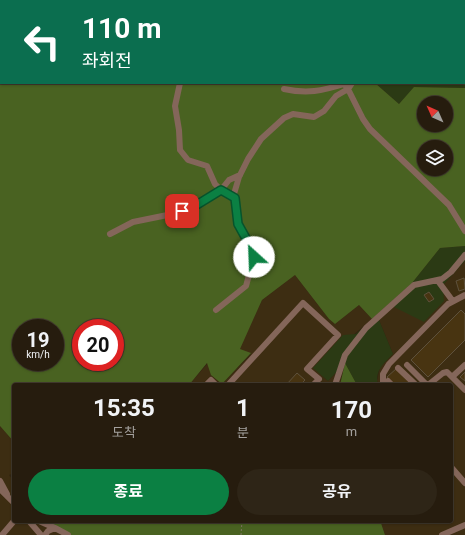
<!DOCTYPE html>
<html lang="ko">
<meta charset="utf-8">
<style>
body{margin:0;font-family:Roboto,"Noto Sans KR",sans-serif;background:#2e2517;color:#f1f3f6;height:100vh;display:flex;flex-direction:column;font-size:15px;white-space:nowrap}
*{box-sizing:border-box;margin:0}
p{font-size:13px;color:#a4a19e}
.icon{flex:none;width:22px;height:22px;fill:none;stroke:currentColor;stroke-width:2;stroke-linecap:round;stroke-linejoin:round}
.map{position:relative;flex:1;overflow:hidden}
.panel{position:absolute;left:12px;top:383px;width:441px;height:140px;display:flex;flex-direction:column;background:#261c0e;border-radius:4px;box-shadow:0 1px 3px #0004,0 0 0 1px #423a2e}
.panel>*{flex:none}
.guide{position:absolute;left:0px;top:0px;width:465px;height:84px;box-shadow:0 1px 3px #0004,0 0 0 1px #423a2e;background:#0b6e4f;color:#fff;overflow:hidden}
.needle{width:26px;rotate:315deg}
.controls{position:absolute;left:417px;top:96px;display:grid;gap:8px}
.controls a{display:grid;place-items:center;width:36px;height:36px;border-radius:50%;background:#261c0e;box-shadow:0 1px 3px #0004,0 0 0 1px #423a2e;font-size:20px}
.speed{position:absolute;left:12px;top:319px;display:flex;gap:8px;font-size:20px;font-weight:700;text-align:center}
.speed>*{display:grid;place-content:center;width:52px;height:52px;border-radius:50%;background:#261c0e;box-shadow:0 1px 3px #0004,0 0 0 1px #423a2e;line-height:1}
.speed small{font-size:10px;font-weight:400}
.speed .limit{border:6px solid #d22;background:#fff;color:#111}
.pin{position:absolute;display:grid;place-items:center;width:34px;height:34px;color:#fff;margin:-17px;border-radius:8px;box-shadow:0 2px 6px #0006}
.me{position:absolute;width:44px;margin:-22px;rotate:335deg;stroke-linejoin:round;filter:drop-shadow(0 0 3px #0008)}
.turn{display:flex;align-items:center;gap:14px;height:84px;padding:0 16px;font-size:18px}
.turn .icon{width:52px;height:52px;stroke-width:2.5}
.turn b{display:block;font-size:28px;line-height:34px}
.eta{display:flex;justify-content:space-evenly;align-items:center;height:68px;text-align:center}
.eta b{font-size:24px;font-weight:700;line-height:28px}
.cta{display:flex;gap:8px;margin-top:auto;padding:8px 16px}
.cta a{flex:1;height:46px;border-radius:24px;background:#0b8043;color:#fff;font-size:16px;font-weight:700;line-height:46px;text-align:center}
.cta a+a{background:#2e2517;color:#f1f3f6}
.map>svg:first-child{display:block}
.built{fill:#3d2d12}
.green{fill:#2b3a14}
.forest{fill:#496221;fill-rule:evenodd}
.building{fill:#483411;stroke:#5e513c}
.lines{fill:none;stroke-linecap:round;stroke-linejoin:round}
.path{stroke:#7d7361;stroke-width:1;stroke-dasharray:2 2;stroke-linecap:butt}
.minor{stroke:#84665a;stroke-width:6}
.route-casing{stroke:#07532c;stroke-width:10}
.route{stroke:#0b8043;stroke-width:7}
</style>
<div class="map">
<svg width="465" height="535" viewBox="0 0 465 535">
<rect width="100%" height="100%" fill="#322612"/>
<path class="built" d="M465 261V535H385L381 523 385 521H451V385H378L377 381 380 367 393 354 379 320 392 306 443 285Z
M295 275 329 319 335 324 359 305 372 319 314 368 328 381 345 363 340 385H189L208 363 222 384 251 354 239 349 262 300Z
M0 426 14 442V473L9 475 14 481V521H46L71 535H0Z"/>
<path class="green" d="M337 0H465V88L415 87 399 104 375 83H464V1Z
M465 246V261L443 285 444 301 424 322 392 306 379 320 393 354C384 363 374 371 378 385H357L345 363 328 381 313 368 343 335 356 334 412 283 440 248Z"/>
<path class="forest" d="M0 0H337L1 1V83H375L399 104 414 87 465 88V246L440 248 412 283 372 319 359 305 335 324 329 319 295 275 262 300 240 349 251 353 222 384 211 375 207 363 189 385H14V442L0 426ZM424 103H446V125H424ZM424 147H446V169H424ZM21 328H55V362H21ZM81 328H115V362H81Z
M345 363 357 385H340Z
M47 521H385L381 523 385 535H71Z"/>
<path class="building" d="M464 278 465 289 459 291 456 281Z
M429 292 434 299 429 302 424 295Z
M461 310 465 314V340L428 377 411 360Z
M397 368 412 383 410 385H394L387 377Z
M465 372V381L460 377Z
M297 373 305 380 303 382 306 385H286Z"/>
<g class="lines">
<path class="path" d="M381 83 382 84
M241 535 242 521"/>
<path class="minor" d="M285 0 286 1
M352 83 348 89 363 119 370 129 449 205 465 231
M235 198 221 190 229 180 240 175
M110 234 133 222 187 211 221 190 215 184 207 166 188 160 180 150 179 130 175 106 180 83
M438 281 452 300
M216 310 246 286 254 257 253 251 238 224 234 194 239 177 248 159 261 139 284 118 293 114 314 117 324 111 336 96 348 89 344 84C322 91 307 94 284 89
M407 365 427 385
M398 368 416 385
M452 377 465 365
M388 381 392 385
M206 385 211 380 216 385
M228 385 303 303 338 335 307 369 319 379 313 385
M335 385 345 355 366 328 414 285 442 279 451 272 465 255
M383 385V374L389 364 448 304 465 295
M428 385 443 373 447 372 465 390
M451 467 465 483
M0 481 7 494
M0 489 14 503
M29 521 41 535
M39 521 55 528
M2 535 14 521
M45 535 48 531 55 528 68 535
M442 535 465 525"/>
</g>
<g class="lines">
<defs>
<path id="route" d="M182 211 190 209 221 190 235 198 238 224 253 251 254 257"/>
</defs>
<use href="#route" class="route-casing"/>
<use href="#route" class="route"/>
</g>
</svg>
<div class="controls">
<a><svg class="needle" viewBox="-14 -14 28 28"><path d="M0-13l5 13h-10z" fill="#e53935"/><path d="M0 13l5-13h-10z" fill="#a4a19e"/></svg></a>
<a><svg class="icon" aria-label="layers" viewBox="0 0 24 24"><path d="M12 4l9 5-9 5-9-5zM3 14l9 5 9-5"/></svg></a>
</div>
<div class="speed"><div>19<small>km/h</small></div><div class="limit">20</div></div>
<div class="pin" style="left:182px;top:211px;background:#d93025"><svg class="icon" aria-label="arrive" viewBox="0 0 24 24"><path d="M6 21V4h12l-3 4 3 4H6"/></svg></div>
<svg class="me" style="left:254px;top:257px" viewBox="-20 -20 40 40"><circle r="19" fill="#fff"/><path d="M0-13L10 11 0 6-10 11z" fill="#0b8043"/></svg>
<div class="guide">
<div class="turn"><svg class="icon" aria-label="left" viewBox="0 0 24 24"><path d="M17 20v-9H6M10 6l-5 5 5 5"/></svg><div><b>110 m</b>좌회전</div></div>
</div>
<section class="panel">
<div class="eta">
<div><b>15:35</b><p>도착</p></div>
<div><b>1</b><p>분</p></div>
<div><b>170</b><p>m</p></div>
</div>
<div class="cta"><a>종료</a><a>공유</a></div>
</section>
</div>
